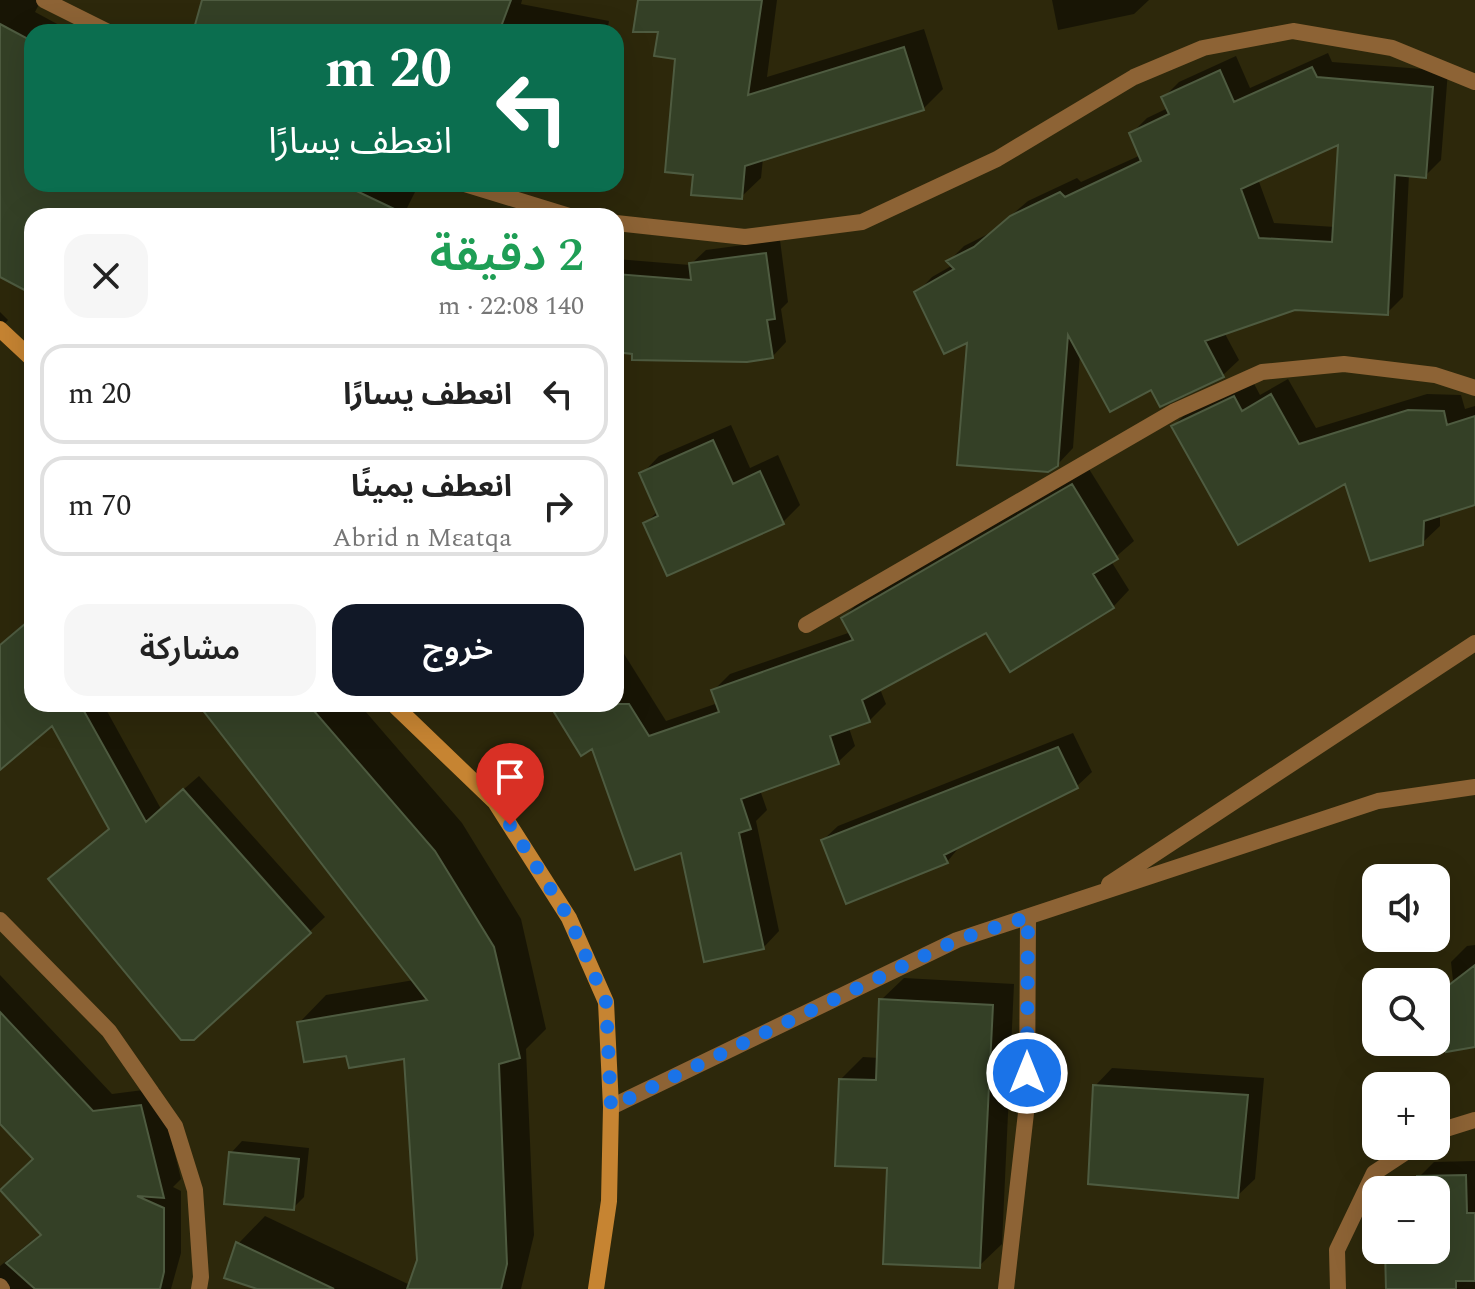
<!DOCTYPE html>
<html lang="ar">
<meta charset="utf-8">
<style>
body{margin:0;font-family:Spectral,"Noto Sans Arabic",serif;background:#f6f6f6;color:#222;direction:rtl;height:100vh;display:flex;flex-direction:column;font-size:30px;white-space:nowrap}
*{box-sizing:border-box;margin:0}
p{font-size:26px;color:#767676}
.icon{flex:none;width:44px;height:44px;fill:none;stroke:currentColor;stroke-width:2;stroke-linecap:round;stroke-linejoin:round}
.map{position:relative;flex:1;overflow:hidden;direction:ltr}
.side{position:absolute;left:24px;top:208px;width:600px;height:504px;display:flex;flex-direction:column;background:#fff;border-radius:24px;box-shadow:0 8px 32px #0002;direction:rtl}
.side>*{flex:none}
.top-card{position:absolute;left:24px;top:24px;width:600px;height:168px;border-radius:24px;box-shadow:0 8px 32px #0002;direction:rtl;background:#0b6e4f;color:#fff;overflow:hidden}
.fabs{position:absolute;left:1362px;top:864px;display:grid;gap:16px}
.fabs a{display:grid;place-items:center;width:88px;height:88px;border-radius:16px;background:#fff;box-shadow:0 8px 32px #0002;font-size:40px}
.pin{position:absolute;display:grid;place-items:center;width:68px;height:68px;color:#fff;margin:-82px -34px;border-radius:50% 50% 50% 0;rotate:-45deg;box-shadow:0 0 8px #0007}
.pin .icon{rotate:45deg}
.me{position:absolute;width:88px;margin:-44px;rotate:0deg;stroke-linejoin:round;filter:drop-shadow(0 0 6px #0008)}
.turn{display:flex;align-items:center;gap:28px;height:168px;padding:0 40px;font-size:36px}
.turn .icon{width:104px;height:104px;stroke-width:2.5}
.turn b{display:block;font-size:56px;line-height:68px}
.round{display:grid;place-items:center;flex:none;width:84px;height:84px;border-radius:24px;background:#f6f6f6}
.overview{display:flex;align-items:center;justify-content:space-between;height:136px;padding:0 40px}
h1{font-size:48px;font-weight:600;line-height:60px;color:#1e9e55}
.cta{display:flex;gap:16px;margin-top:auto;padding:16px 40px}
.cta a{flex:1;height:92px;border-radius:24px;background:#111827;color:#fff;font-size:32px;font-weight:600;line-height:92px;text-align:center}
.cta a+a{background:#f6f6f6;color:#222}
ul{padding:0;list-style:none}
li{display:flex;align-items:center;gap:24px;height:100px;margin:0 16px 12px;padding:0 24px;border:4px solid #e0e0e0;border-radius:24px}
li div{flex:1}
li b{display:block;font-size:30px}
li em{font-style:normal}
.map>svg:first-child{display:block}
.shadow{fill:#0007;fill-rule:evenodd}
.building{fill:#344026;stroke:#4e5b40;stroke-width:2;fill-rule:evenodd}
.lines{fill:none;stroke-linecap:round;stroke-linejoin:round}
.street{stroke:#8d6335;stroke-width:16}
.secondary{stroke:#c68432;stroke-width:16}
.route{stroke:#1a73e8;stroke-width:14;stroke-dasharray:0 25.2}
</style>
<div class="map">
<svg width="1475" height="1289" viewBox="0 0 1475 1289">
<rect width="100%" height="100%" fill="#2d280b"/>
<path class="shadow" d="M0 0H41L35 12 72 32H32V184H166L210 216H32V292L0 275Z
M204 0H522L521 4 609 21 607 32H195Z
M640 0H777L767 77 924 29 943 89 923 109 763 158 761 178 741 197 695 173 677 57Z
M1052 0H1149L1134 14 1058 30Z
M1328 53 1332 62 1448 71 1441 160 1425 176 1409 174 1403 297 1387 313 1294 308 1224 332 1239 360 1223 375 1152 388 1080 353 1073 448 1057 465 969 340 917 293 932 277 953 265 949 261 964 246 992 232 1028 201 1077 178 1081 182 1141 155 1131 134 1147 118 1168 108 1164 97 1179 82 1236 56 1250 88ZM1340 142 1335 227 1274 223 1258 179Z
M173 184H404L416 190 403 216H241Z
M780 240 788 302 781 309 786 342 772 357 616 350V259L690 265 706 250Z
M0 312 8 320 0 329Z
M1288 379 1316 428 1427 394 1461 395 1465 409 1475 406V503L1440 514V526L1422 543 1347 481 1173 426 1191 409 1252 380 1260 395Z
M731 425 750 468 778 455 800 505 783 522 668 573 645 524 658 511 642 474 659 456Z
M1089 469 1134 541 1111 561 1129 590 1113 607 986 631 880 689 886 704 869 721 849 728 855 746 838 762 760 790 767 810 756 821 779 931 763 948 593 746 551 704H616V641L666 721 718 703 713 691 730 674 851 632 843 618 860 601Z
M32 618V704H103L161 809 199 776 325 917 214 1021 51 879 111 827 53 723 0 767V646Z
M214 704H359L462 823 521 919 546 1029 526 1049 534 1235 521 1289H264L238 1244 265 1216 410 1285 419 1261 405 1057 347 1053 299 1023 326 995 414 980Z
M1073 733 1092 772 1077 786 961 845 947 862 823 840 838 826Z
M1475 945V1045L1438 995 1453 981 1451 962 1467 946Z
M0 975 112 1094 159 1088 181 1179 173 1187 181 1191V1253L171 1289H0V1266L42 1233 35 1158 0 1121Z
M904 978 1014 984 1002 1244 979 1266 841 1079 863 1057 879 1058 881 1000Z
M1112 1068 1264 1078 1255 1179 1237 1196 1095 1086Z
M242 1141 309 1148 304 1197 293 1208 231 1153Z
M1475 1161V1289H1389L1388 1250H1436V1190H1419V1177L1434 1162Z"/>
<path class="building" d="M202 0H511L499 32H193Z
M638 0H762L748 95 904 47 924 110 745 166 742 199 691 195 693 175 665 172 675 59 654 56 658 32H633Z
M0 24 32 41V184H342L409 216H32V294L0 277Z
M1312 67 1317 77 1433 87 1426 178 1395 175 1388 315 1295 310 1205 341 1224 377 1160 407 1151 390 1110 412 1068 335 1058 466 1048 472 957 465 967 343 944 354 914 292 954 269 946 261 974 247 1010 216 1060 192 1065 197 1141 161 1129 133 1169 114 1161 97 1220 70 1234 102ZM1338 145 1332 242 1259 238 1241 189Z
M766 253 775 319 767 320 773 358 747 362 632 360V354L616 352V274L691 280 689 263Z
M1271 394 1299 444 1408 410 1444 411 1447 425 1475 416V505L1424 521 1423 545 1370 561 1345 484 1238 545 1171 426 1234 396 1242 411Z
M713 440 733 484 760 471 784 524 667 576 643 523 658 516 639 473Z
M1072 484 1118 559 1093 574 1114 608 1010 672 986 633 862 700 870 722 830 736 839 764 741 799 751 829 739 833 764 949 704 962 681 853 635 870 592 749 581 756 549 704H629L649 736 719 712 711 690 853 640 841 618Z
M32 618V704H80L146 822 183 789 311 933 194 1040H181L48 879 109 829 52 726 0 770V645Z
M198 704H308L435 851 494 947 520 1058 499 1064 507 1264 501 1289H407L417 1260 404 1059 349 1068 346 1056 304 1062 297 1022 427 1000Z
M1058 747 1078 788 944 855 948 863 846 904 821 840Z
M1475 965V1047L1446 1052 1436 995Z
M879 999 993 1005 980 1268 883 1264 887 1168 835 1166 839 1079 876 1080Z
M0 1012 93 1111 141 1105 164 1198 137 1196 164 1208V1272L160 1289H35L6 1263 41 1235 0 1190 33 1159 0 1124Z
M1093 1085 1248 1095 1238 1198 1088 1184Z
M229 1152 299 1159 294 1210 224 1204Z
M1466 1175 1467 1213H1475V1281H1456V1289H1386L1385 1250H1436V1190H1417V1176Z
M236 1242 334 1289H257L224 1278Z"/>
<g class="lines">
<path class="street" d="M44 0 108 32
M465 184 569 216
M616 223 745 237 862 222 997 159 1134 77 1203 48 1293 31 1392 48 1475 82
M806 625 1175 411 1262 372 1344 364 1435 375 1475 388
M1109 884 1475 643
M0 920 109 1031 175 1126 195 1190 201 1277 199 1289
M611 1107 957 940 1378 801 1475 787
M1436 1132 1475 1120
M0 1286 2 1289
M1006 1289 1027 1104 1028 917
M1338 1289 1337 1250 1374 1173 1415 1146"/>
<path class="secondary" d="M0 329 32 359
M393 704 495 802 569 918 606 1002 611 1107 609 1201 596 1289"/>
</g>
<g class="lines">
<path class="route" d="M510 825 569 918 606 1002 611 1107 957 940 1028 917 1027 1073"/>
</g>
</svg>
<div class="fabs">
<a><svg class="icon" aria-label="sound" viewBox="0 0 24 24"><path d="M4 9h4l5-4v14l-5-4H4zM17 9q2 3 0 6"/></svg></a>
<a><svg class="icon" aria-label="search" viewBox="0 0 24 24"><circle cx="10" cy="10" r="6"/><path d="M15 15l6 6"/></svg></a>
<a>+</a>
<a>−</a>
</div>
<div class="pin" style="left:510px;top:825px;background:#d93025"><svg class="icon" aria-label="arrive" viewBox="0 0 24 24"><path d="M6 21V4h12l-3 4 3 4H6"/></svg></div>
<svg class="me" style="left:1027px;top:1073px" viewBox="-20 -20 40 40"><circle r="17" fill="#1a73e8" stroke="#fff" stroke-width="3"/><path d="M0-11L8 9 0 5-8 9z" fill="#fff"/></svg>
<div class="top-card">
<div class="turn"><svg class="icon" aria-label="left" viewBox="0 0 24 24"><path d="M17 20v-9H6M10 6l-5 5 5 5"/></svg><div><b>20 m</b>انعطف يسارًا</div></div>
</div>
<section class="side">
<div class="overview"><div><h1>2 دقيقة</h1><p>140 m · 22:08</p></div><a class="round"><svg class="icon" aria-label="close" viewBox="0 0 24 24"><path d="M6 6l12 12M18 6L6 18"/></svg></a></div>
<ul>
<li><svg class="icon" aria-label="left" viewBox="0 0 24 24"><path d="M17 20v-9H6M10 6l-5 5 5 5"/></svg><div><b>انعطف يسارًا</b></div><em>20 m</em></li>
<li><svg class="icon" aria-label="right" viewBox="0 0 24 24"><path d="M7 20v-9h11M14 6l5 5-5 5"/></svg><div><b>انعطف يمينًا</b><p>Abrid n Mɛatqa</p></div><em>70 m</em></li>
</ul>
<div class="cta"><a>خروج</a><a>مشاركة</a></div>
</section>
</div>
